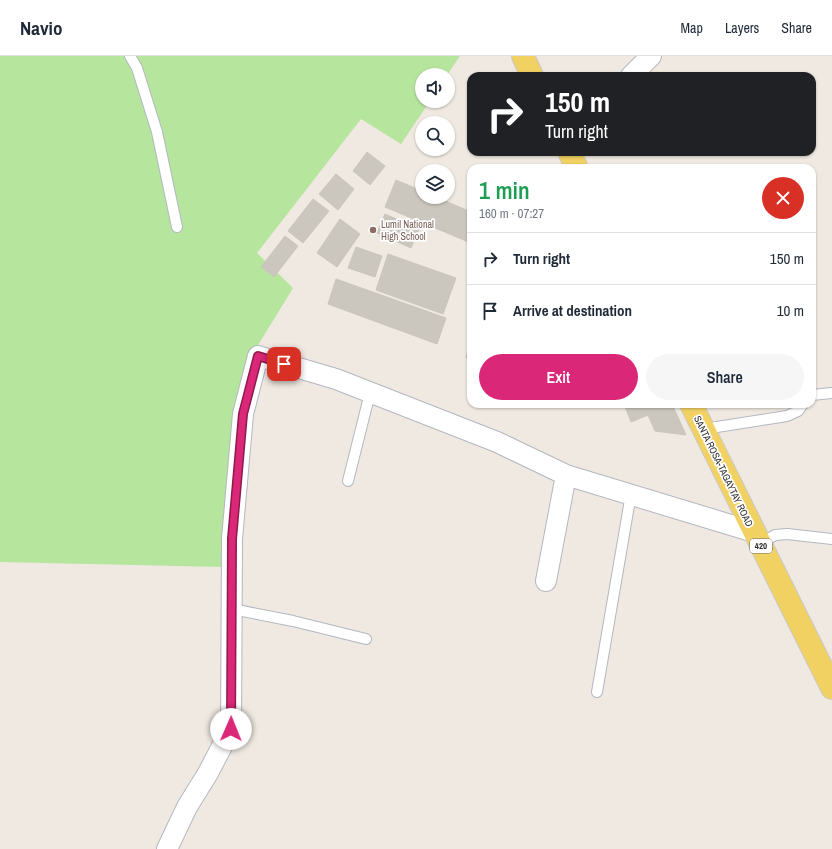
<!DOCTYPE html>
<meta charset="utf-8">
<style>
body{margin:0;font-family:"Archivo Narrow",sans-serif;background:#f6f6f7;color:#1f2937;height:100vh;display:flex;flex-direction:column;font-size:15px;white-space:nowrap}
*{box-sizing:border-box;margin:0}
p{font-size:13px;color:#747a83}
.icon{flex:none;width:22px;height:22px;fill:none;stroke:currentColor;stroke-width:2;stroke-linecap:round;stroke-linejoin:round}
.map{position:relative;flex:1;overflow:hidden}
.sheet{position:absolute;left:467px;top:108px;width:349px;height:244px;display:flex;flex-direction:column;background:#fff;border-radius:12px;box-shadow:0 1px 3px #0004}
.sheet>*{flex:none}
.top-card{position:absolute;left:467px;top:16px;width:349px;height:84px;border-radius:12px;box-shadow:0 1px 3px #0004;background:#202124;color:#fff;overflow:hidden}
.buttons{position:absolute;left:415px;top:12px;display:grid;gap:8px}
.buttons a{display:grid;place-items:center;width:40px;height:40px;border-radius:50%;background:#fff;box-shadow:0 1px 3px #0004;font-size:20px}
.pin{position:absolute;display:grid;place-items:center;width:34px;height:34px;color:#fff;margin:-17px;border-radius:8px;box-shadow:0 2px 6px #0006}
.me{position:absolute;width:44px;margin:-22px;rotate:1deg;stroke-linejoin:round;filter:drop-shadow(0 0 3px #0008)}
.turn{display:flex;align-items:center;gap:14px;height:84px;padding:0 12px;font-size:18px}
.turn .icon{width:52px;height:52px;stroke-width:2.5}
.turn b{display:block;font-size:28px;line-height:34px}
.round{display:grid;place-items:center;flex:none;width:42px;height:42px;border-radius:21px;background:#f6f6f7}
.overview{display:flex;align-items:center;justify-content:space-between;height:68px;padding:0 12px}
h1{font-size:24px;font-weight:600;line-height:30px;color:#1e9e55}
.action{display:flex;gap:8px;margin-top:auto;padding:8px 12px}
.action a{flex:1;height:46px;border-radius:24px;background:#db2777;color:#fff;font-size:16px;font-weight:600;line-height:46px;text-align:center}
.action a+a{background:#f6f6f7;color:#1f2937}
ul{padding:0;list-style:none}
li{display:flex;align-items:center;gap:12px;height:52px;padding:0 12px;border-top:1px solid #e0e1e3}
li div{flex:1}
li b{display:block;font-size:15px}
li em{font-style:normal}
header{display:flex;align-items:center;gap:24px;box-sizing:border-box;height:56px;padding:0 20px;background:#fff;border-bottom:1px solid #e0e1e3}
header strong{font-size:19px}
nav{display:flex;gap:22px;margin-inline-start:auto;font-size:14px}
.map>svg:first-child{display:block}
.green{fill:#b6e59e}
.building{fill:#cbc7bf;stroke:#cbc5ba}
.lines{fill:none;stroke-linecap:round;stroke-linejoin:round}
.service-casing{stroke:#b4b7c1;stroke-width:12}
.minor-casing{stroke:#b4b7c1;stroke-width:22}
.primary-casing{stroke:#c9c9c9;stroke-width:24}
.service{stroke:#fff;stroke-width:10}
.minor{stroke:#fff;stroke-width:20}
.primary{stroke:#f2d163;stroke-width:22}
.route-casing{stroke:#8e194d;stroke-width:10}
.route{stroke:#db2777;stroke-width:7}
.education-dot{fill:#8d6e63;stroke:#fff;stroke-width:1.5}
.labels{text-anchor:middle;stroke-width:3.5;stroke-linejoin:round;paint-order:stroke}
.shield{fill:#fff;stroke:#6d6d6d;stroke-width:1}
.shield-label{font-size:9px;font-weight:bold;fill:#2e2e2e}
.education-label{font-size:10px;fill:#785e54;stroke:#fff;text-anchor:start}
.street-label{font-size:10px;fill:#2e2e2e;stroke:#fff}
</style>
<header>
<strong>Navio</strong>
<nav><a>Map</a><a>Layers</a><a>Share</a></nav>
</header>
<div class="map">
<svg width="832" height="793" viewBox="0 0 832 793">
<rect width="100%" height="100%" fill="#efe9e1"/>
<path class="green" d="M0 0H460L447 19H422V45H430L401 88 361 63 257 197 293 232 252 299 223 511 0 506Z"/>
<path class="building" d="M367 96 385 110 370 129 353 115Z
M336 118 354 133 338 154 319 138Z
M396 124 422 135V141H436L471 156V187L385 151Z
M313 143 329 155 303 187 288 175Z
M385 158 419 173 411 192 377 177Z
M340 163 360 178 337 211 317 197Z
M285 180 298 190 274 221 261 211Z
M356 191 382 200 375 221 348 212Z
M388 198 456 222 443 258 376 234Z
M336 223 446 262 437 288 328 248Z
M471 281V303L466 302Z
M624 348H672L686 379 655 375 648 359 631 366Z"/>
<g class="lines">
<defs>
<path id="service" d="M130 0 137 12 157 76 177 171
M812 339 832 337
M704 373 787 360 798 355 803 348
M348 425 370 337
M760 488 775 479 787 478 832 483
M232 553 293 565 366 583
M597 636 631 438"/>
<path id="minor" d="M631 20 651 0
M546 525 566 419
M167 793 187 751 208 717 231 673 232 483 243 358 258 300 336 323 497 386 566 419 754 476"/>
<path id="primary" d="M523 0 532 20
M569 96 577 112
M691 348 832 632"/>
</defs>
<use href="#service" class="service-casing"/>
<use href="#minor" class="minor-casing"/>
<use href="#primary" class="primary-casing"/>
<use href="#service" class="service"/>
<use href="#minor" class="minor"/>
<use href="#primary" class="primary"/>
</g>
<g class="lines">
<defs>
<path id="route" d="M231 673 232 483 243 358 258 300 284 308"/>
</defs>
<use href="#route" class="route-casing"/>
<use href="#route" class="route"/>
</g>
<circle class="education-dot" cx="373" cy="174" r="4"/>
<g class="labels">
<rect class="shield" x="750" y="483" width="22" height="14" rx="3"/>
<g class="shield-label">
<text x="761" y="493">420</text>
</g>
<g class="education-label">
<text x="381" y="172">Lumil National<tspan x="381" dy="12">High School</tspan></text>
</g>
<g class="street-label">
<text transform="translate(724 415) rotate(64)" y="4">SANTA ROSA-TAGAYTAY ROAD</text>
</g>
</g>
</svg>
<div class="buttons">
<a><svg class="icon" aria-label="sound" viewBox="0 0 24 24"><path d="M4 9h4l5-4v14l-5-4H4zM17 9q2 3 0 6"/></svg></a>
<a><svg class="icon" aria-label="search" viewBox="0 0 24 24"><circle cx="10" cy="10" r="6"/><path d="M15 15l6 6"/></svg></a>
<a><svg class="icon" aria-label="layers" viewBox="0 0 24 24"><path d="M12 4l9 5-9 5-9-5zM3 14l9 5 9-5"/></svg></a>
</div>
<div class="pin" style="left:284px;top:308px;background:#d93025"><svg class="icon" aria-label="arrive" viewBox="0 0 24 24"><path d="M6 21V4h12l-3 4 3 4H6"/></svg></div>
<svg class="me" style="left:231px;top:673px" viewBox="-20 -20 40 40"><circle r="19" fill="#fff"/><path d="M0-13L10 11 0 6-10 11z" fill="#db2777"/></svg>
<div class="top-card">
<div class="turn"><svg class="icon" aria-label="right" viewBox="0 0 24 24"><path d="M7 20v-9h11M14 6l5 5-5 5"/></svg><div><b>150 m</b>Turn right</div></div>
</div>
<section class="sheet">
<div class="overview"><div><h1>1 min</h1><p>160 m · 07:27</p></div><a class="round" style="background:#d93025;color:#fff"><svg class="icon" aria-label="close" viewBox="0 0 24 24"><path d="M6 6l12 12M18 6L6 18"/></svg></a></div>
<ul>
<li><svg class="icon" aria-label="right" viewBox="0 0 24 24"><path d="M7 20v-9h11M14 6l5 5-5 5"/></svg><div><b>Turn right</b></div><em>150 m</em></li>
<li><svg class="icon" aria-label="arrive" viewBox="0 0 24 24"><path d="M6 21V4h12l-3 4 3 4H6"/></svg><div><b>Arrive at destination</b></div><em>10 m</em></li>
</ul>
<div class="action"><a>Exit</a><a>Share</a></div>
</section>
</div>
